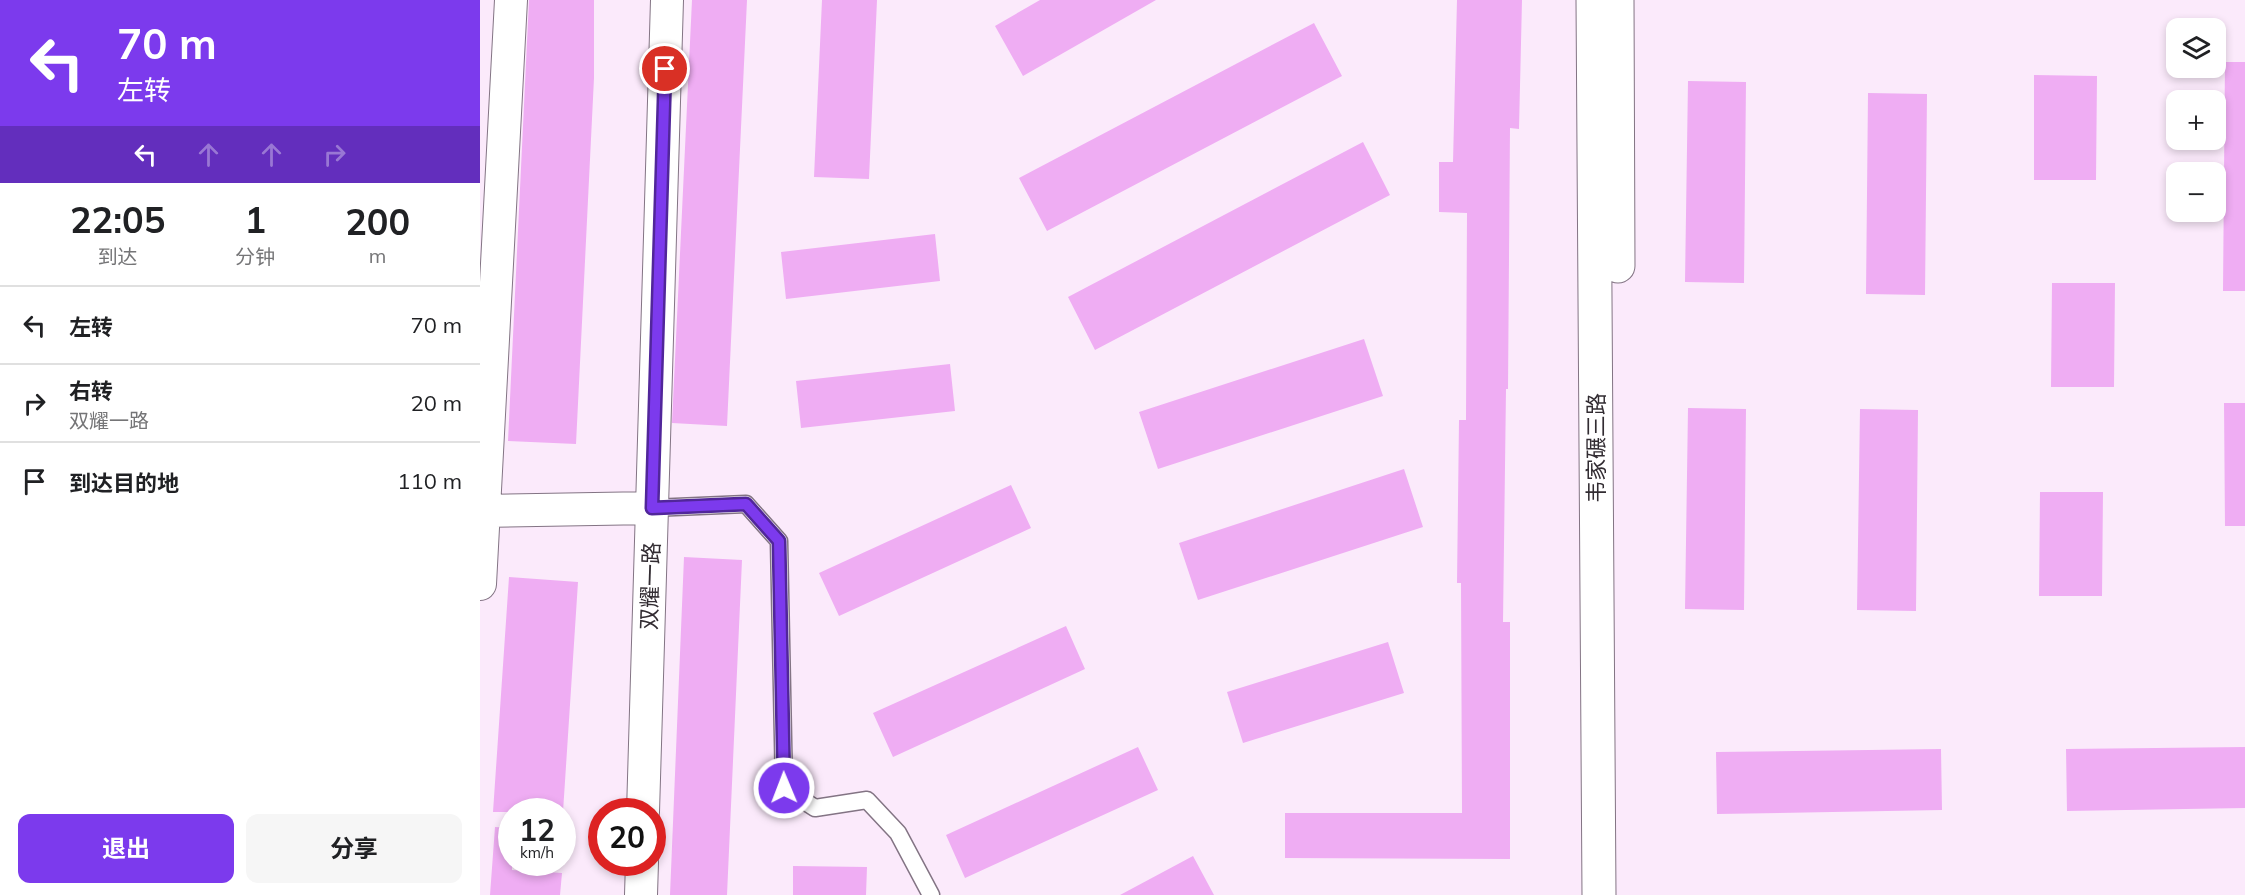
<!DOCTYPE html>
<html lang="zh">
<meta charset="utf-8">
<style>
body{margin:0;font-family:Mulish,"Noto Sans SC",sans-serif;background:#f6f6f6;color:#202124;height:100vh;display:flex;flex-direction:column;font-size:22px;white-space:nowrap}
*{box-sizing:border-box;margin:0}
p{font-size:20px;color:#757577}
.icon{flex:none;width:33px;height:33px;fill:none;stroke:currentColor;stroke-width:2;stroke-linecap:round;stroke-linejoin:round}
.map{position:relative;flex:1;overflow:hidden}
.details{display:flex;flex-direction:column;background:#fff;width:480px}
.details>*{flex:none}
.banner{background:#7c3aed;color:#fff;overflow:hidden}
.buttons{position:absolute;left:1686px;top:18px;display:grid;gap:12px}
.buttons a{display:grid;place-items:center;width:60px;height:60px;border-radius:12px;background:#fff;box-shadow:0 3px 9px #0003;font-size:30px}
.speed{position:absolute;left:18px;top:798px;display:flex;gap:12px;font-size:30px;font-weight:700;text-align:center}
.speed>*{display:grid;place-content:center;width:78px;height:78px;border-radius:50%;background:#fff;box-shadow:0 3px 9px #0003;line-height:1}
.speed small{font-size:15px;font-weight:400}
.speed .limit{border:9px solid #d22;background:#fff;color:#111}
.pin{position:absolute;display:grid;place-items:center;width:51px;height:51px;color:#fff;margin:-26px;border:3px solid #fff;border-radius:50%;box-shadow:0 2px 6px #0007}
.me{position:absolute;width:66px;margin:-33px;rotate:359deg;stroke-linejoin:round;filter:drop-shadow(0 0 4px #0008)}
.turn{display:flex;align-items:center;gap:21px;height:126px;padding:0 18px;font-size:27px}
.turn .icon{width:78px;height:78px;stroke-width:2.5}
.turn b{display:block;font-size:42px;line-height:51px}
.lanes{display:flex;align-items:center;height:57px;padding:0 18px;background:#0003;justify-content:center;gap:30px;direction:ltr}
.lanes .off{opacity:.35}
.eta{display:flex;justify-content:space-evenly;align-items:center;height:102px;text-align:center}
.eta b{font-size:36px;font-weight:700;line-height:42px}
.cta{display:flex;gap:12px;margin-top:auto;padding:12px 18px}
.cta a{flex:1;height:69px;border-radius:12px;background:#7c3aed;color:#fff;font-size:24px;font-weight:700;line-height:69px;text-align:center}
.cta a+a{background:#f6f6f6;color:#202124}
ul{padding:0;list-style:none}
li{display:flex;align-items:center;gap:18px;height:78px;padding:0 18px;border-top:2px solid #e0e0e0}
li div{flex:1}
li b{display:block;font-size:22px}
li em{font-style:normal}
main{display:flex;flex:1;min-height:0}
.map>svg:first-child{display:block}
.building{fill:#efadf3}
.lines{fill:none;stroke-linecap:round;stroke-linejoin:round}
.lane-casing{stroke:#837484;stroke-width:19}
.street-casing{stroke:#837484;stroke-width:34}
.secondary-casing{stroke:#837484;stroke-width:35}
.lane{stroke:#fff;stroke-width:16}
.street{stroke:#fff;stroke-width:32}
.secondary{stroke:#fff;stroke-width:33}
.route-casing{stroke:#51269a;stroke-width:15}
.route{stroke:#7c3aed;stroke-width:10}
.labels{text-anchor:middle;stroke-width:5;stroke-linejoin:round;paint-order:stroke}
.street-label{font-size:22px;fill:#322c32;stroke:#fff}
</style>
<main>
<section class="details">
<div class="banner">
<div class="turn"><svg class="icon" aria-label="left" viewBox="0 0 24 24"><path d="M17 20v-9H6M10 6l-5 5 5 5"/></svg><div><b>70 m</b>左转</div></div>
<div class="lanes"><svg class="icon" aria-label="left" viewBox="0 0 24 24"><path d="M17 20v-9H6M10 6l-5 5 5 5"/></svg><svg class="icon off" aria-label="ahead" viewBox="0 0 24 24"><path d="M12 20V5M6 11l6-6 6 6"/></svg><svg class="icon off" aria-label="ahead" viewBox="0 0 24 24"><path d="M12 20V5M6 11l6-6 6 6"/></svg><svg class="icon off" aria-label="right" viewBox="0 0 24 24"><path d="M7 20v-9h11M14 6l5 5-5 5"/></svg></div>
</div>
<div class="eta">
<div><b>22:05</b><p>到达</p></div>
<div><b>1</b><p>分钟</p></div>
<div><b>200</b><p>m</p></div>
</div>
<ul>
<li><svg class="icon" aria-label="left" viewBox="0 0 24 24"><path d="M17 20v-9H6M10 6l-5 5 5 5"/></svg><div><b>左转</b></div><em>70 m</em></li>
<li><svg class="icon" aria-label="right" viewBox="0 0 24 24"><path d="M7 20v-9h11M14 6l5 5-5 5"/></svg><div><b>右转</b><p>双耀一路</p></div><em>20 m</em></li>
<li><svg class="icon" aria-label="arrive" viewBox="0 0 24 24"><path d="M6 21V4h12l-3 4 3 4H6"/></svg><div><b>到达目的地</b></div><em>110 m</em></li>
</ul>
<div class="cta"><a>退出</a><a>分享</a></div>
</section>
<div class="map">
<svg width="1765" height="895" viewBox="0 0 1765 895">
<rect width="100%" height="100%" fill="#fbeafb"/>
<path class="building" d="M49 0H114V78L96 444 28 441Z
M212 0H267L247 426 192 423Z
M342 0H397L389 179 334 177Z
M560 0H676L543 76 515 26Z
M977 0H1042L1039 129 1030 128 1028 389H1026L1023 622H1030V859L805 858V813H982L981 583H977L979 420H986L987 213 959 212V162H973Z
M834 23 862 76 567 231 539 178Z
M1745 62H1765V291H1743Z
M1554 75 1617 76 1616 180H1554Z
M1208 81 1266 82 1264 283 1205 282Z
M1388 93 1447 94 1445 295 1386 294Z
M883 142 910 195 615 350 588 297Z
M455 234 460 281 306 299 301 252Z
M1572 283H1635L1634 387H1571Z
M884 339 903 396 678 469 659 412Z
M470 364 475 411 321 428 316 381Z
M1744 403H1765V526H1745Z
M1208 408 1266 409 1264 610 1205 609Z
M1380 409 1438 410 1436 611 1377 610Z
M924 469 943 527 718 600 699 543Z
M531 485 551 528 359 616 339 573Z
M1560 492H1623L1622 596H1559Z
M204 557 262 560 247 895H190Z
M29 577 98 582 83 812H13Z
M586 626 605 669 413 757 393 713Z
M908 642 924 693 763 743 747 692Z
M658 747 678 790 485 878 466 835Z
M1765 747V808L1587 811 1586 749Z
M1461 749 1462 810 1237 814 1236 752Z
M15 827 32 828V870L82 873 80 895H10Z
M713 856 734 895H640Z
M313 866 387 867 386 895H313Z"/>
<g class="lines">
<defs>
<path id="lane" d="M172 508 266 504 299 541 304 788 335 808 387 800 418 833 451 895"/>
<path id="street" d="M0 511 172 508
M0 584 31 0
M163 812 187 0
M161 895 162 862"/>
<path id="secondary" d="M1113 0 1119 895
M1137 0 1138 266"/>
</defs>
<use href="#lane" class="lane-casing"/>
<use href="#street" class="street-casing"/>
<use href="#secondary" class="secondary-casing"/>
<use href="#lane" class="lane"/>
<use href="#street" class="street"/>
<use href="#secondary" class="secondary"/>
</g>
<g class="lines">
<defs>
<path id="route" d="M185 69 172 508 266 504 299 541 304 788"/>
</defs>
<use href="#route" class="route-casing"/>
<use href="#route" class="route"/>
</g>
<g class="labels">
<g class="street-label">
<text transform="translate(1116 448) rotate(-90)" y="8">韦家碾三路</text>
<text transform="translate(170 586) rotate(-88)" y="8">双耀一路</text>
</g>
</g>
</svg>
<div class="buttons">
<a><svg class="icon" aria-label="layers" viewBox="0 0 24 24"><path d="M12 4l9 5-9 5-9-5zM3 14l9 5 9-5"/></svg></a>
<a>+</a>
<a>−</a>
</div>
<div class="speed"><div>12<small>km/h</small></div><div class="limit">20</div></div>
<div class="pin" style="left:185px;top:69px;background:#d93025"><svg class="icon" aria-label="arrive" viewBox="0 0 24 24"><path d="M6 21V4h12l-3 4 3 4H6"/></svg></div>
<svg class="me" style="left:304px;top:788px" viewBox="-20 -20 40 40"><circle r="17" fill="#7c3aed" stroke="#fff" stroke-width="3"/><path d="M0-11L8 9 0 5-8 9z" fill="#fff"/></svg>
</div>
</main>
